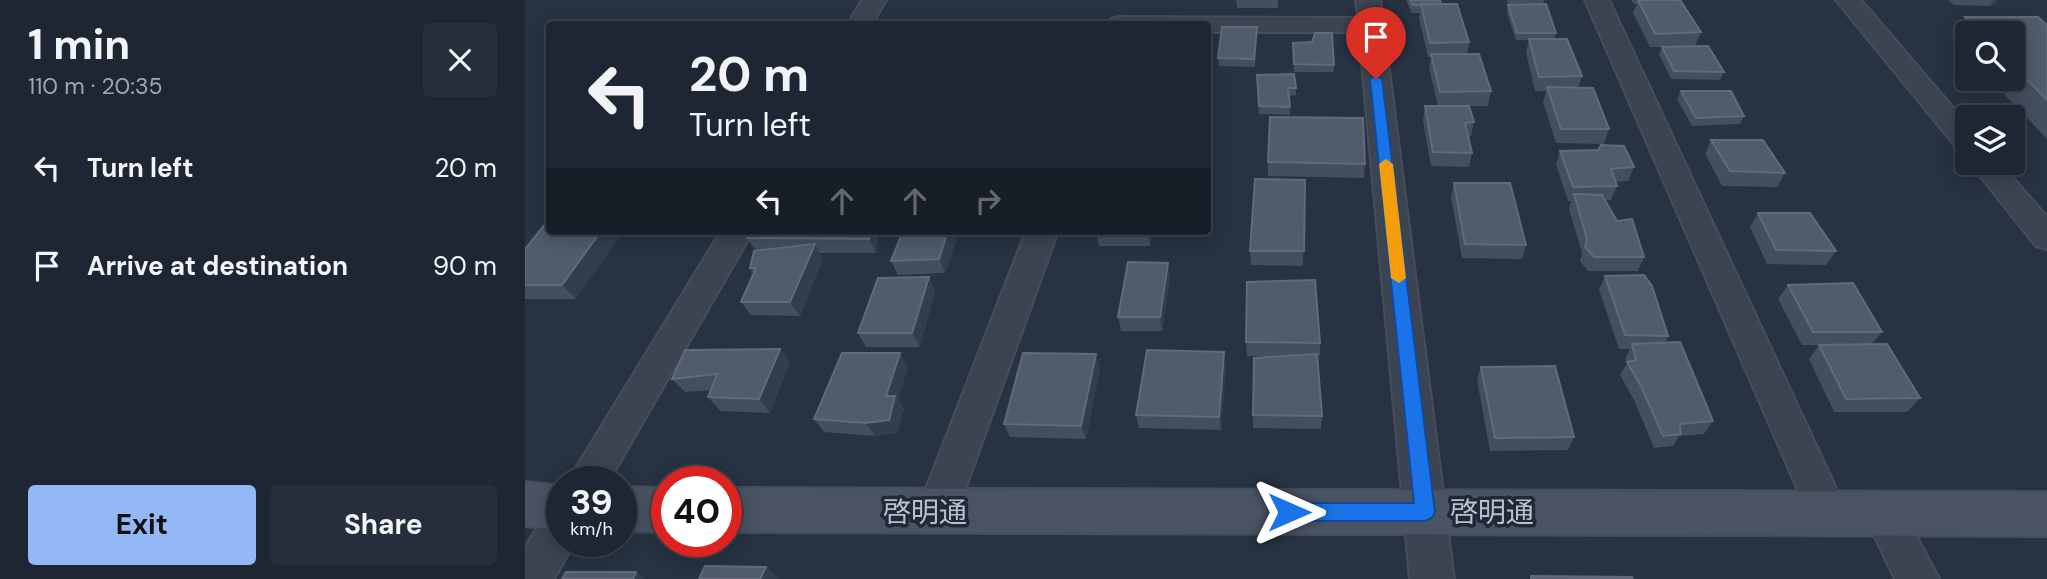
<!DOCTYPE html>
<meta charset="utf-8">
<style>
body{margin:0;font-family:"DM Sans","Noto Sans JP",sans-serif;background:#252e3a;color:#f1f3f6;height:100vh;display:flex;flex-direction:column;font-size:26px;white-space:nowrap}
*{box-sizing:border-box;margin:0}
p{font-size:23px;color:#a0a5ac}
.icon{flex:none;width:38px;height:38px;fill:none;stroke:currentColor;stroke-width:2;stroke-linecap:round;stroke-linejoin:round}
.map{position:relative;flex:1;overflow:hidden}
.panel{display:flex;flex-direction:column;background:#1d2632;width:525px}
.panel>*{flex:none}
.guide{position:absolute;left:21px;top:21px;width:665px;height:214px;border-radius:7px;box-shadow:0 4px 18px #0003,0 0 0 2px #3b434d;background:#1d2632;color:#f1f3f6;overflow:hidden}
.tools{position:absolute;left:1430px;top:21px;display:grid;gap:14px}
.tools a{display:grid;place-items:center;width:70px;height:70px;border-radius:7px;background:#1d2632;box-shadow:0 4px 18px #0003,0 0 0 2px #3b434d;font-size:35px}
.speed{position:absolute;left:21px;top:466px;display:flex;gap:14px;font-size:35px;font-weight:700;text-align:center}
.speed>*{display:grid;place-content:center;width:91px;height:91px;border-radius:50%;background:#1d2632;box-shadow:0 4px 18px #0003,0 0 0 2px #3b434d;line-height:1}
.speed small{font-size:18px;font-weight:400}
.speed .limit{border:10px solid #d22;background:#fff;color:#111}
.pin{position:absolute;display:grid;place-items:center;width:60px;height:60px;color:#fff;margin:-72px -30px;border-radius:50% 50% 50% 0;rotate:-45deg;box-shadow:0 0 7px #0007}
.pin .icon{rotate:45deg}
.me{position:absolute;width:77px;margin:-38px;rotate:90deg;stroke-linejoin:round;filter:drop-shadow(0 0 5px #0008)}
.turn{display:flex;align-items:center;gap:24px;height:147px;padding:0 28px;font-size:32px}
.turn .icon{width:91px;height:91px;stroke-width:2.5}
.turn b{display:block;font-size:49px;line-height:60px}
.lanes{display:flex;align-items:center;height:66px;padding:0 28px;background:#0003;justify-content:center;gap:35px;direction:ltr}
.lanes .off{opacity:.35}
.round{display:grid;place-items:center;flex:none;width:74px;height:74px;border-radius:7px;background:#252e3a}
.summary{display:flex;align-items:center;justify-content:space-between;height:119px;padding:0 28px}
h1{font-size:42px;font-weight:700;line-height:52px}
.button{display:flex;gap:14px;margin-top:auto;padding:14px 28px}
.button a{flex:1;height:80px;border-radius:7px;background:#94b7f5;color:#111;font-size:28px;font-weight:700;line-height:80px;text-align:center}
.button a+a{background:#252e3a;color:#f1f3f6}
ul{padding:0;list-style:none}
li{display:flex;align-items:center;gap:21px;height:98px;padding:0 28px}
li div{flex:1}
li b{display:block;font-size:26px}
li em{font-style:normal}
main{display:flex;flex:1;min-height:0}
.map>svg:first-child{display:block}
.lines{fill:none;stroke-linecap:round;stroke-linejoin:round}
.street-casing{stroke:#454d5b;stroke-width:4}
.secondary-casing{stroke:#454d5b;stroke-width:4}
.street{fill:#3c4451;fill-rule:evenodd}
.secondary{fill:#4a5364;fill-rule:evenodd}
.wall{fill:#434e5f}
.shaded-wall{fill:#323e4f}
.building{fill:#505b6b;stroke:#606a7a;stroke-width:2}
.route{fill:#1a73e8;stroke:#114b97;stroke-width:2}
.slow{fill:#f59e0b}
.labels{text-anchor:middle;stroke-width:7;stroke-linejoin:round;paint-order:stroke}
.near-street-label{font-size:28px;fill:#b9bfcb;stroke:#202937}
</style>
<main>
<section class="panel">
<div class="summary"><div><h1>1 min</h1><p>110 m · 20:35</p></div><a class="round"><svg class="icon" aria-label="close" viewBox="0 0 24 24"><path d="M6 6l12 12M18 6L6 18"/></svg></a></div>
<ul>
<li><svg class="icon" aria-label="left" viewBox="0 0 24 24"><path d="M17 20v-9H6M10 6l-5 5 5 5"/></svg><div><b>Turn left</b></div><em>20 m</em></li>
<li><svg class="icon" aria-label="arrive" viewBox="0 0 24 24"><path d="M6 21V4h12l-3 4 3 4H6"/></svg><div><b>Arrive at destination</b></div><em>90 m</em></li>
</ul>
<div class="button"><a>Exit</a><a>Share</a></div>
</section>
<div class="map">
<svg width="1522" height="579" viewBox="0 0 1522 579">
<rect width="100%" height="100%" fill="#273242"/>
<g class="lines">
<defs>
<path id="street" d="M337 0H361L347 24H323Z
M831 0H855L929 579H885L834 32H682V24H583L586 19 595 17 833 18Z
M1060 0H1084L1323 514 1317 527 1303 533 1289 527Z
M1311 0H1336L1442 124V151L1432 148Z
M1445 163H1475L1522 217V249L1511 246Z
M196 231H228L84 481H43Z
M501 231H533L432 512 426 525 412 531 398 525 392 512Z
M1359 495 1373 501 1414 579H1370L1339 514 1345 501Z
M37 506V541H50L29 579H0V548L22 511Z"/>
<path id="secondary" d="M0 482 37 486V530L0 526Z
M96 487 142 488V532L96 531Z
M201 488 1522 492V536L201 532Z"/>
</defs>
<use href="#street" class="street-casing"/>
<use href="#secondary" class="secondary-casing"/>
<use href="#street" class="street"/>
<use href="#secondary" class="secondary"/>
</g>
<path class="wall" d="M711 0H753V8H712Z
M881 0H915L916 4 944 42 942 54 966 91 963 106H944L949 122 946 136 943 137 947 153 944 167 906 166 898 121 900 106H913L904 68 906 57H903L894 18 895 13H887Z
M982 0H1019L1018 4H983Z
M1106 0H1155L1176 32 1170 46 1199 72 1195 80 1146 79 1134 54 1137 47H1125L1108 13 1112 4H1109Z
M1423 0H1473L1471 3 1465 6 1429 5Z
M983 5 1031 33 1029 39 1057 76 1053 88 1084 129 1079 144 1031 143 1018 102 1021 91H1010L1001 53 1004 40H991L982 13Z
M1440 17 1522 25V139L1465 79H1488V33H1442V54L1427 37Z
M732 35 730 67 694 66 693 58Z
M768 51 809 65V72H769Z
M732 75 771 88V95L764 96 765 115 734 114Z
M1156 91 1219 116 1215 124 1167 126 1152 99Z
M1186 140 1260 173 1252 187 1197 186 1180 154Z
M1035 151 1109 167 1103 181 1090 182 1092 186 1086 200H1080L1092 221 1119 257 1113 271H1063L1055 261 1057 253 1044 209 1046 201H1043L1031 165Z
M743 162 840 164 839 178 743 176Z
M780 180 778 266 726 265 725 251Z
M929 183 1001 245 997 259 937 258 926 197Z
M1233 213 1311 251 1301 265 1242 264 1225 227Z
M24 219 51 299H0V249Z
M226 231H349L353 240 351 253H295L298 258 275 316 226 315 216 302 228 273 225 268 231 251 222 238Z
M378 231H434L420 273 373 275 366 261Z
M571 231H628L625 246H574Z
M1080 276 1143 336 1140 343 1188 421 1179 434 1154 436 1148 446 1129 448 1109 400 1095 375 1102 363 1100 358 1105 349H1094L1074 290Z
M404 277 410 291 395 347H341L333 333Z
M645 277 637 331H596L593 317Z
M1263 285 1357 332 1347 344 1395 398 1382 412H1309L1284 359 1294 345H1277L1253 299Z
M721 342 795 343V356H793L797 416 796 429 728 428V415L758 356H722Z
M255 349 265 362 245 413 195 411 183 397 186 390 160 392 147 379Z
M375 353 383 367 373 399 379 409 372 433 350 436 299 432 289 419Z
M571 354 575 368 561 439 485 437 479 424Z
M701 366 696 430 614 428 611 415Z
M956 367 1049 437 1043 450 965 451 952 380Z"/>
<path class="shaded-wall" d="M1469 0H1473L1471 3 1465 6Z
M76 231H99L51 299 37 285Z
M345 231H349L353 240 351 253 344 239Z
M423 231H434L420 273 414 259Z
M623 231H628L625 246 623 232Z
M290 244 298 258 275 316 265 302Z
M643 263 645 277 637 331 635 317Z
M404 277 410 291 395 347 387 333Z
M255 349 265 362 245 413 234 399Z
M699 352 701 366 696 430 694 417Z
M375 353 383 367 373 399 379 409 372 433 350 436 341 423Z
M571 354 575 368 561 439 556 426Z
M241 567 253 578V579H235Z
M111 572 121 579H108Z"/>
<path class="building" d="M885 0H915L916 4 888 5Z
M1113 0H1155L1176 32 1130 34Z
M896 4H932L944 42 905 43Z
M1021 4 1031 33H992L983 5Z
M1440 17H1513L1522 25V100L1488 65V33H1456Z
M619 20H676L675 24H618Z
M697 27H732L729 59 693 58Z
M790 33H807L809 65 769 64 768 43 787 42Z
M1004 39H1042L1057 76 1014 77Z
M1183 46 1199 72 1149 71 1137 47Z
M906 54H954L966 91 915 92Z
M769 74 771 88H763L765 107 734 106 732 75Z
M1022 87 1068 88 1084 129H1036Z
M1156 91H1206L1219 116 1171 118Z
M900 106H944L949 122 940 123 947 153 908 152Z
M745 117 838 118 840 164 743 162Z
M1186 140H1238L1260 173 1205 171Z
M1076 145 1099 146 1109 167 1086 169 1092 186 1048 187 1035 151 1073 150Z
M730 179 780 180 779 251H725Z
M929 183H985L1001 245 940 244Z
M1049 194 1077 195 1092 221 1107 219 1119 257H1069L1060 247 1062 239Z
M1233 213H1285L1311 251 1251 250Z
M24 219V231H76L37 285H0V249Z
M226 231H345L344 239 222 238Z
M378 231H423L414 259 366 261Z
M571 231H623V232Z
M290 244 265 302H216L231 268H225L229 251Z
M603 262 643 263 635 317H593Z
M1119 275 1127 286 1143 336 1100 335 1080 276Z
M404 277 387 333H333L353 278Z
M790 280 795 343 721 342 722 282Z
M1328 283 1357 332H1288L1263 285Z
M1155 342 1188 421 1155 424 1156 434 1138 436 1116 386 1102 362 1111 360 1107 344Z
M1362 344 1395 398 1321 399 1294 345Z
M255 349 234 399 183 397 192 374 147 379 160 350Z
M622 350 699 352 694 417 611 415Z
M317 353H375L361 396H370L364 420 341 423 289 419Z
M498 353 571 354 556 426 479 424Z
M792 354 797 416 728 415 729 358Z
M1030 366 1049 437 970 438 956 367Z
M180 566 241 567 235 579H174Z
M41 572H111L108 579H37Z
M1006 576 1107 577 1108 579H1006Z"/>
<path class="route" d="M851 75 857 79 910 512 907 518 900 521H764L757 518 755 512 757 506 764 503H889L845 79Z"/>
<path class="slow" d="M861 159 868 164 881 278 874 283 866 278 854 164Z"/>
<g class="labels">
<g class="near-street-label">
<text x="400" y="522">啓明通</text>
<text x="967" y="522">啓明通</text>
</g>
</g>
</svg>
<div class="tools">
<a><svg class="icon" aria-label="search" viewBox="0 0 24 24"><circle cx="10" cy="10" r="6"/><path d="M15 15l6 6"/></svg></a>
<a><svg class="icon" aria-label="layers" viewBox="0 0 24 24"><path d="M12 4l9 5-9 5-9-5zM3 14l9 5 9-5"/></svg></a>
</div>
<div class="speed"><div>39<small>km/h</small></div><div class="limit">40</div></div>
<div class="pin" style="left:851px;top:79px;background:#d93025"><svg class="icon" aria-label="arrive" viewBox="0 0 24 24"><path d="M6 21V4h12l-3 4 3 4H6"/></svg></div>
<svg class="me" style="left:764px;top:512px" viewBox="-20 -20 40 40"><path d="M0-17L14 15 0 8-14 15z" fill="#1a73e8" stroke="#fff" stroke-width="4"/></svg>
<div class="guide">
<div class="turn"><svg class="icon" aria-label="left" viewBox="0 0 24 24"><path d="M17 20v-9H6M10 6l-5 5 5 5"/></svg><div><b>20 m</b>Turn left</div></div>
<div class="lanes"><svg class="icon" aria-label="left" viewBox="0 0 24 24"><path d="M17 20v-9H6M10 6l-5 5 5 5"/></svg><svg class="icon off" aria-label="ahead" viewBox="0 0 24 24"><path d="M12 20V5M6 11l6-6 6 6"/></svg><svg class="icon off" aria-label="ahead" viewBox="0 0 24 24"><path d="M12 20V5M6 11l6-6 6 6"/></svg><svg class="icon off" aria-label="right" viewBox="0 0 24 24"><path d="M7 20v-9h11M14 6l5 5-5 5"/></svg></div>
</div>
</div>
</main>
